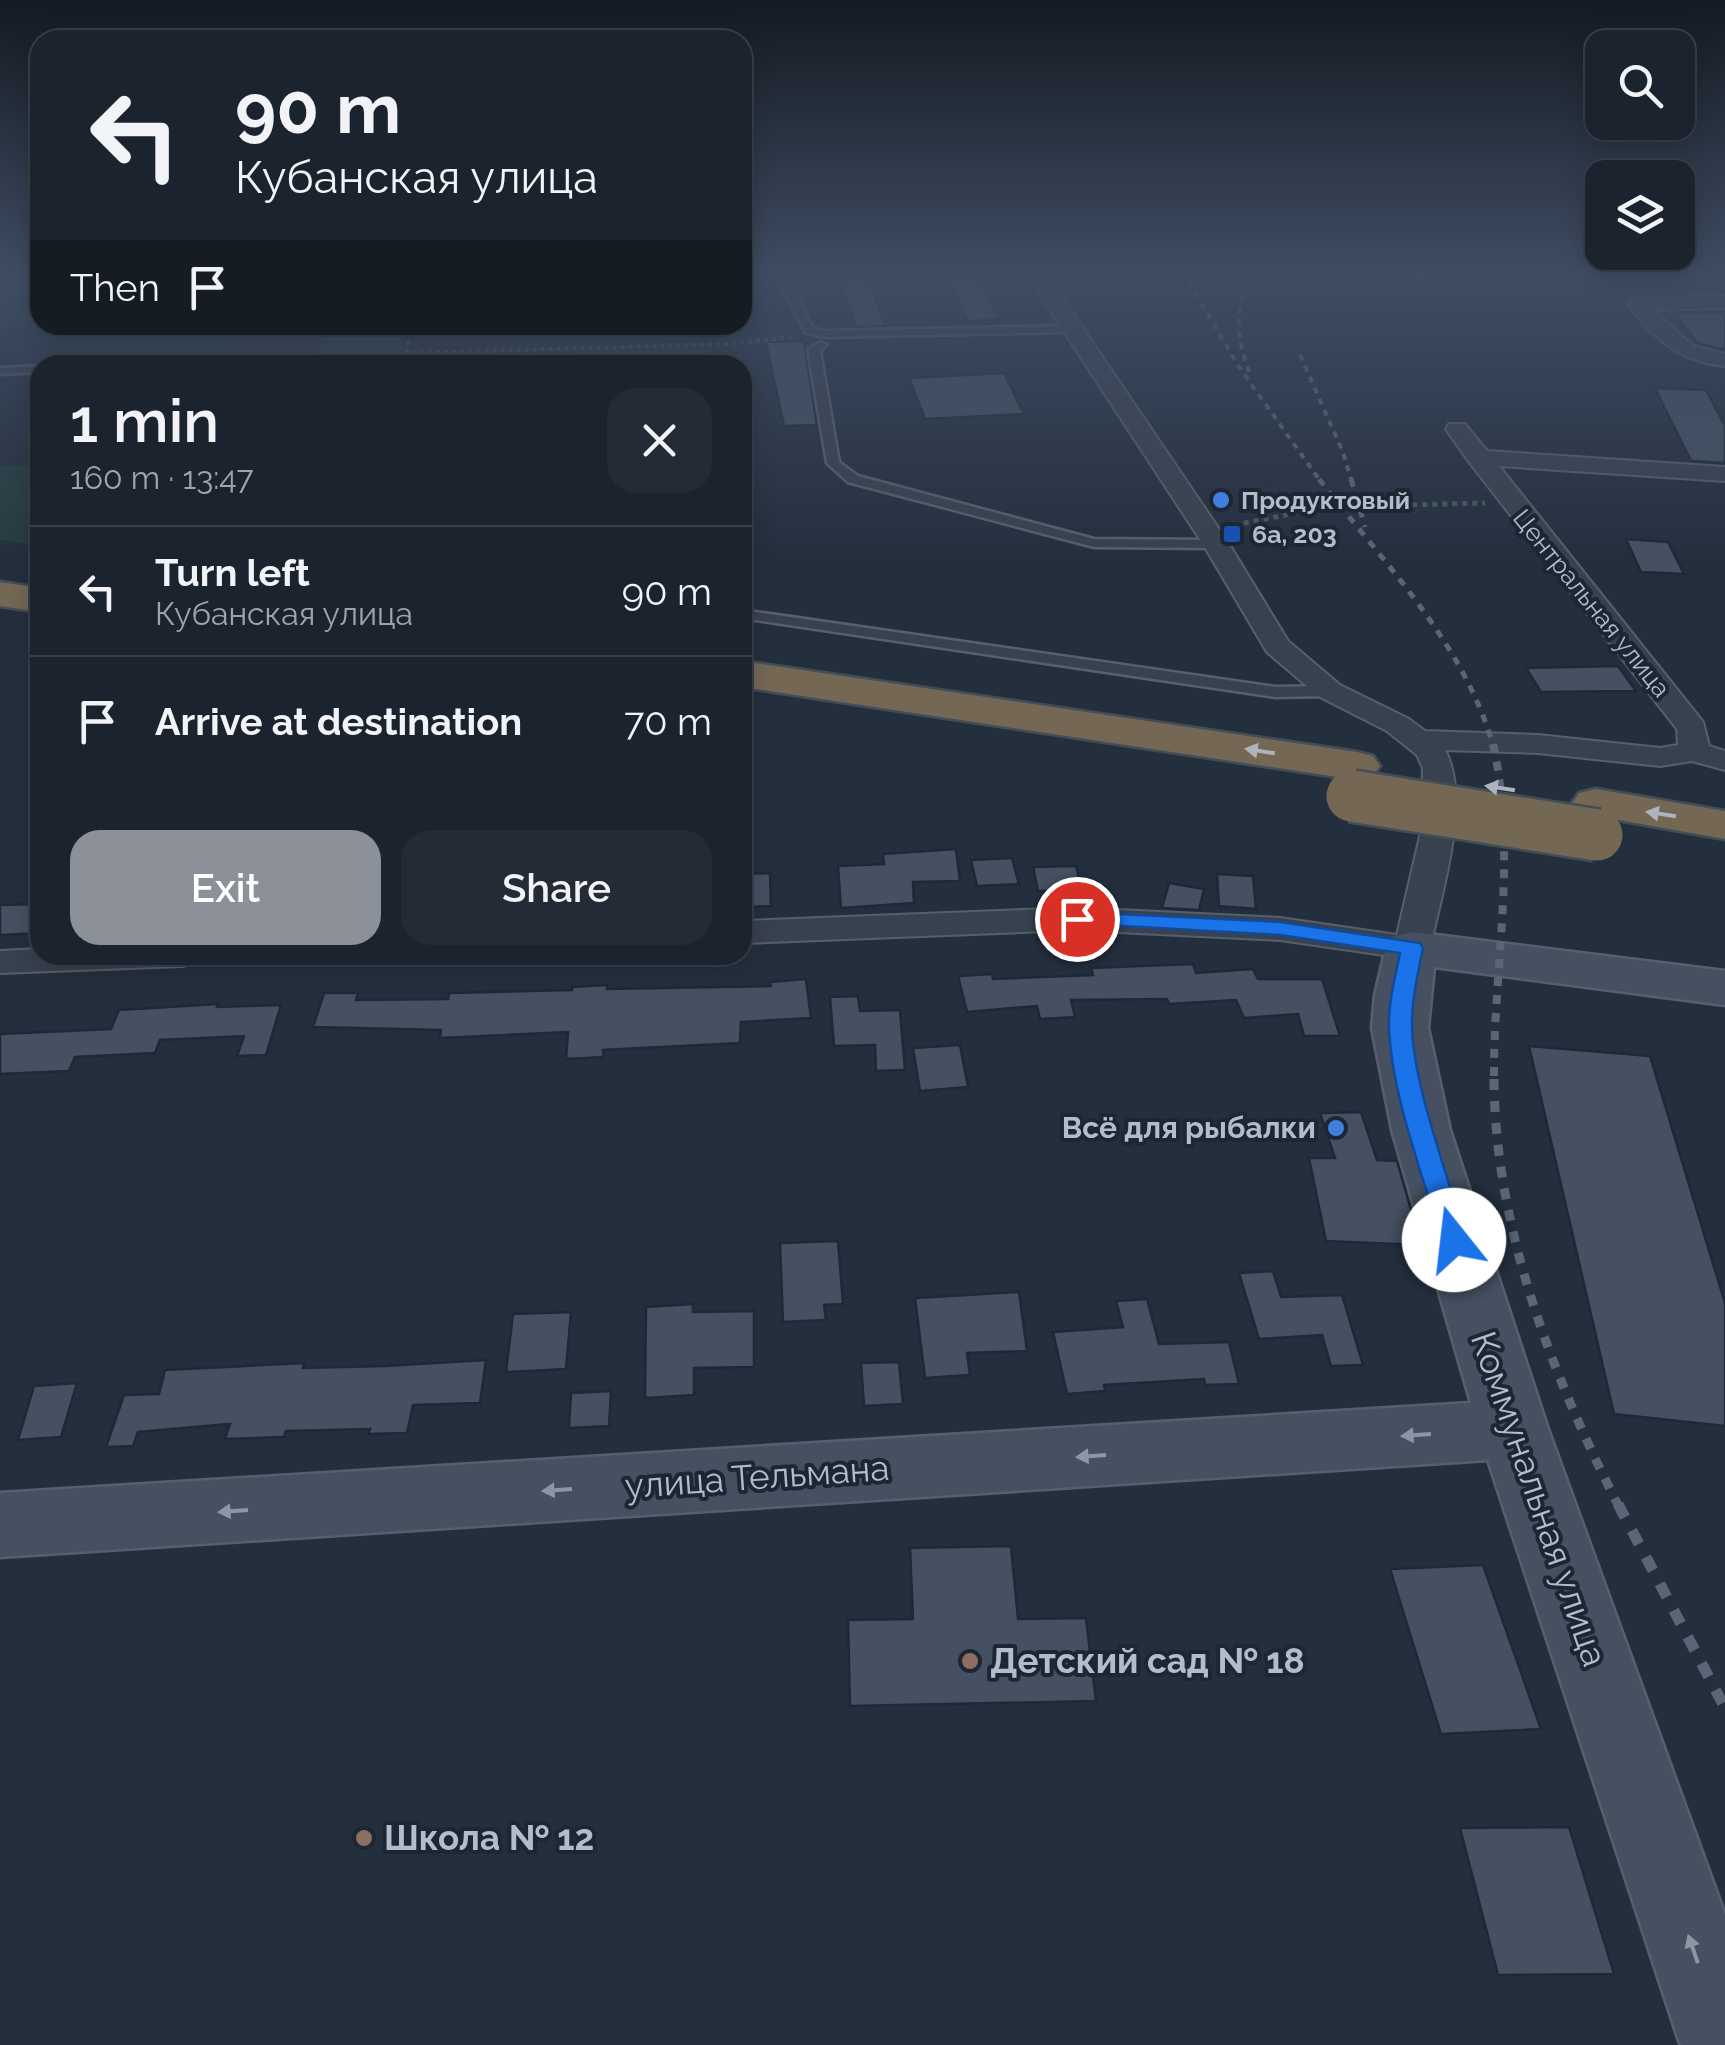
<!DOCTYPE html>
<meta charset="utf-8">
<style>
body{margin:0;font-family:Raleway,sans-serif;background:#242b36;color:#f1f3f6;height:100vh;display:flex;flex-direction:column;font-size:38px;white-space:nowrap}
*{box-sizing:border-box;margin:0}
p{font-size:32px;color:#a0a4aa}
.icon{flex:none;width:55px;height:55px;fill:none;stroke:currentColor;stroke-width:2;stroke-linecap:round;stroke-linejoin:round}
.map{position:relative;flex:1;overflow:hidden}
.panel{position:absolute;left:30px;top:355px;width:722px;height:610px;display:flex;flex-direction:column;background:#1b232e;border-radius:30px;box-shadow:0 5px 25px #0003,0 0 0 2px #39404a}
.panel>*{flex:none}
.guide{position:absolute;left:30px;top:30px;width:722px;height:305px;border-radius:30px;box-shadow:0 5px 25px #0003,0 0 0 2px #39404a;background:#1b232e;color:#f1f3f6;overflow:hidden}
.tools{position:absolute;left:1585px;top:30px;display:grid;gap:20px}
.tools a{display:grid;place-items:center;width:110px;height:110px;border-radius:20px;background:#1b232e;box-shadow:0 5px 25px #0003,0 0 0 2px #39404a;font-size:50px}
.pin{position:absolute;display:grid;place-items:center;width:85px;height:85px;color:#fff;margin:-42px;border:5px solid #fff;border-radius:50%;box-shadow:0 2px 10px #0007}
.me{position:absolute;width:110px;margin:-55px;rotate:344deg;stroke-linejoin:round;filter:drop-shadow(0 0 8px #0008)}
.turn{display:flex;align-items:center;gap:35px;height:210px;padding:0 40px;font-size:45px}
.turn .icon{width:130px;height:130px;stroke-width:2.5}
.turn b{display:block;font-size:70px;line-height:85px}
.then{display:flex;align-items:center;height:95px;padding:0 40px;background:#0003;gap:20px;font-size:38px}
.round{display:grid;place-items:center;flex:none;width:105px;height:105px;border-radius:30px;background:#242b36}
.summary{display:flex;align-items:center;justify-content:space-between;height:170px;padding:0 40px}
h1{font-size:60px;font-weight:600;line-height:75px}
.primary-button{display:flex;gap:20px;margin-top:auto;padding:20px 40px}
.primary-button a{flex:1;height:115px;border-radius:30px;background:#8c9099;color:#fff;font-size:40px;font-weight:600;line-height:115px;text-align:center}
.primary-button a+a{background:#242b36;color:#f1f3f6}
ul{padding:0;list-style:none}
li{display:flex;align-items:center;gap:30px;height:130px;padding:0 40px;border-top:2px solid #39404a}
li div{flex:1}
li b{display:block;font-size:38px}
li em{font-style:normal}
.map>svg:first-child{display:block}
.green{fill:#263c3f}
.building{fill:#455162;stroke:#1f2835;stroke-width:2.5}
.lines{fill:none;stroke-linecap:round;stroke-linejoin:round}
.lane-casing{stroke:#565f6c;stroke-width:5}
.street-casing{stroke:#565f6c;stroke-width:4}
.secondary-casing{stroke:#565f6c;stroke-width:5}
.highway-casing{stroke:#434c59;stroke-width:5}
.path-far1{stroke:#44595c;stroke-width:4;stroke-dasharray:4 4;stroke-linecap:butt}
.path{stroke:#44595c;stroke-width:5;stroke-dasharray:5 5;stroke-linecap:butt}
.lane{fill:#38414e;fill-rule:evenodd}
.street{fill:#38414e;fill-rule:evenodd}
.secondary{fill:#465061;fill-rule:evenodd}
.highway{fill:#746855;fill-rule:evenodd}
.rail-far4{stroke:#5a6575;stroke-width:4;stroke-dasharray:6 6;stroke-linecap:butt}
.rail-far3{stroke:#5a6575;stroke-width:5;stroke-dasharray:8 8;stroke-linecap:butt}
.rail-far2{stroke:#5a6575;stroke-width:8;stroke-dasharray:9 9;stroke-linecap:butt}
.rail-far1{stroke:#5a6575;stroke-width:9;stroke-dasharray:11 11;stroke-linecap:butt}
.rail{stroke:#5a6575;stroke-width:11;stroke-dasharray:15 15;stroke-linecap:butt}
.highway-bridge-casing{stroke:#434c59;stroke-width:56;stroke-linecap:butt}
.highway-bridge{stroke:#746855;stroke-width:51}
.oneway{fill:#aeb4bd}
.oneway2{fill:#8e96a5}
.route{fill:#1a73e8;stroke:#114b97;stroke-width:2.5}
.shop-dot{fill:#3f7fe0;stroke:#1d2633;stroke-width:4}
.transit-dot{fill:#1a4fb4;stroke:#1d2633;stroke-width:4}
.education-dot{fill:#8d6e63;stroke:#1d2633;stroke-width:4}
.labels{text-anchor:middle;stroke-width:8;stroke-linejoin:round;paint-order:stroke}
.far-poi-label{font-size:25px;font-weight:bold;fill:#b4bcc9;stroke:#1d2633;text-anchor:start}
.far-street-label{font-size:25px;fill:#b4bcc9;stroke:#1d2633}
.poi-label{font-size:30px;font-weight:bold;fill:#b4bcc9;stroke:#1d2633;text-anchor:end}
.near-street-label{font-size:35px;fill:#b4bcc9;stroke:#1d2633}
.near-poi-label{font-size:35px;font-weight:bold;fill:#b4bcc9;stroke:#1d2633;text-anchor:start}
</style>
<div class="map">
<svg width="1725" height="2045" viewBox="0 0 1725 2045">
<rect width="100%" height="100%" fill="#242f3e"/>
<path class="green" d="M0 272H40V325H164L0 327Z
M328 325H405L400 356 710 349 709 365H314Z
M0 466H40V546L0 540Z"/>
<path class="building" d="M837 272H865L886 326 856 327Z
M944 272H975L1000 319 968 321Z
M1725 312V350L1698 343 1674 313Z
M804 341 817 425 784 426 766 342Z
M1004 373 1024 414 925 419 909 378Z
M1655 388 1706 390 1725 426V463L1691 461Z
M1626 539 1668 542 1684 574 1641 572Z
M1618 666 1636 691 1541 692 1526 668Z
M956 849 960 881 913 882 914 903 841 908 838 866 884 864 883 854Z
M1012 858 1019 884 977 886 971 860Z
M1076 866 1082 890 1038 891 1033 867Z
M770 873 771 906 742 907V874Z
M1217 874 1253 876 1256 909 1219 906Z
M1169 883 1204 889 1199 910 1162 908Z
M40 904V933L0 935V905Z
M1193 964 1196 973 1253 969 1258 979H1322L1340 1036H1304L1298 1014 1244 1018 1236 1000 1169 1004 1167 999 1071 1000 1075 1017 1040 1019 1037 1006 967 1012 958 976 992 974 993 979 1093 975 1091 968Z
M806 979 811 1018 741 1022 740 1043 603 1050V1057L566 1059 568 1032 440 1038 441 1030 313 1027 324 993H358L356 1000 448 999 449 993 572 990V987L607 985V989L771 986 770 982Z
M858 996 860 1011 900 1010 905 1070 876 1071 875 1045 834 1046 830 997Z
M218 1004 217 1007 281 1005 266 1055 237 1056 244 1036 160 1040 155 1053 75 1057 69 1071 0 1074V1034L111 1029 119 1010Z
M960 1045 968 1087 920 1091 913 1048Z
M1529 1046 1650 1056 1725 1303V1426L1614 1414Z
M1361 1112 1377 1160 1397 1161 1421 1245 1326 1241 1309 1158H1335L1320 1113Z
M838 1241 843 1304 824 1305 826 1320 783 1322 780 1243Z
M1273 1271 1281 1297 1342 1295 1363 1365 1331 1366 1322 1335 1259 1339 1239 1273Z
M1019 1292 1027 1351 967 1353 970 1375 925 1378 915 1298Z
M1147 1299 1159 1344 1229 1342 1239 1384 1205 1385 1204 1379 1104 1385 1105 1391 1067 1394 1053 1332 1123 1327 1116 1301Z
M693 1304V1312L754 1311V1367L694 1368V1395L645 1398 646 1307Z
M571 1312 566 1369 506 1372 513 1314Z
M486 1360 480 1403 413 1405 407 1433 368 1434 370 1429 286 1431 284 1437 225 1439 230 1424 138 1432 133 1446 106 1447 124 1395 159 1394 165 1370 304 1363 303 1368 385 1366Z
M899 1362 903 1404 864 1406 861 1363Z
M77 1383 61 1437 18 1440 34 1386Z
M611 1391 609 1426 569 1428 571 1393Z
M1011 1546 1018 1619 1086 1618 1096 1701 850 1706 848 1620 913 1619 910 1548Z
M1483 1565 1541 1729 1441 1734 1390 1569Z
M1569 1827 1614 1974 1498 1975 1460 1828Z"/>
<g class="lines">
<defs>
<path id="lane" d="M775 272H785L813 328 823 331 1071 326 1076 329 1071 332 823 337 805 332Z
M1411 272H1421L1424 277 1415 279Z
M820 342 826 345 820 351 839 462 858 476 1094 539 1216 540 1223 544 1216 548 1094 547 848 482 827 463 808 350Z
M40 366V372L0 374V368Z
M742 610 1275 687 1330 686 1338 691 1330 696 1275 697 742 618Z"/>
<path id="street" d="M1025 272H1045L1229 544 1288 641 1340 685 1409 719 1425 731 1538 735 1660 748 1678 745 1677 729 1470 463 1446 429 1449 424H1465L1487 451 1725 467V481L1499 466 1703 722 1709 746 1725 751V770L1692 761 1660 766 1538 753 1445 750C1472 801 1441 893 1430 948L1425 956 1412 959 1280 940 1077 930 742 943V921L1077 908 1280 918 1397 935 1421 832 1423 768 1417 755 1387 731 1320 697 1267 652 1203 544Z
M1725 296V308L1653 310 1693 346 1725 354V366C1680 362 1654 339 1628 304L1638 298Z
M40 949V955H201L196 963 183 966 0 973V951Z"/>
<path id="secondary" d="M1412 932 1725 971V1005L1434 967 1428 1028 1450 1130 1548 1429 1725 1915V2045H1681L1679 2041 1488 1460 0 1557V1493L1471 1403 1392 1130 1372 1028 1375 995 1386 948 1394 936Z"/>
<path id="highway" d="M0 582 40 588V612L0 606Z
M742 661 1357 752 1373 756 1380 766 1373 776 1357 780 742 687Z
M1596 789 1725 811V839L1579 813 1572 803 1579 793Z"/>
</defs>
<use href="#lane" class="lane-casing"/>
<use href="#street" class="street-casing"/>
<use href="#secondary" class="secondary-casing"/>
<use href="#highway" class="highway-casing"/>
<path class="path-far1" d="M0 295 40 294
M410 325 407 351 414 353 728 344 794 337"/>
<path class="path" d="M1234 525 1327 507 1485 503"/>
<use href="#lane" class="lane"/>
<use href="#street" class="street"/>
<use href="#secondary" class="secondary"/>
<use href="#highway" class="highway"/>
<path class="rail-far4" d="M1183 272 1239 367 1321 482
M1300 355 1343 452 1352 482
M1249 372C1236 336 1234 307 1252 272"/>
<path class="rail-far3" d="M1319 479C1382 561 1465 644 1493 746
M1351 479 1365 527"/>
<path class="rail-far2" d="M1493 744C1518 857 1493 968 1494 1081"/>
<path class="rail-far1" d="M1494 1079C1495 1229 1552 1375 1619 1507"/>
<path class="rail" d="M1618 1504 1725 1708"/>
<defs>
<path id="highway-bridge" d="M1352 796 1597 835"/>
</defs>
<use href="#highway-bridge" class="highway-bridge-casing"/>
<use href="#highway-bridge" class="highway-bridge"/>
</g>
<defs><path id="oneway-solid" d="M-6-.8H1V-3.2L6.5 0L1 3.2V.8H-6Z" transform="scale(2.5)"/></defs>
<g class="oneway">
<use href="#oneway-solid" transform="translate(1260 751) rotate(-171)"/>
<use href="#oneway-solid" transform="translate(1500 788) rotate(-171)"/>
<use href="#oneway-solid" transform="translate(1661 814) rotate(-171)"/>
</g>
<g class="oneway2">
<use href="#oneway-solid" transform="translate(1416 1435) rotate(176)"/>
<use href="#oneway-solid" transform="translate(1091 1456) rotate(176)"/>
<use href="#oneway-solid" transform="translate(557 1490) rotate(176)"/>
<use href="#oneway-solid" transform="translate(233 1511) rotate(176)"/>
<use href="#oneway-solid" transform="translate(1693 1949) rotate(-109)"/>
</g>
<linearGradient id="sky" x2="0" y2="1"><stop stop-color="#141a22"/><stop offset="0.49" stop-color="#3f4d63"/><stop offset="1" stop-color="#3f4d63" stop-opacity="0"/></linearGradient>
<rect width="1725" height="558" fill="url(#sky)"/>
<path class="route" d="M1077 912 1280 922 1420 943 1423 948C1418 973 1412 998 1412 1024 1412 1083 1450 1181 1466 1240L1463 1247H1444L1441 1240C1423 1174 1392 1097 1389 1029 1388 1003 1395 978 1400 953L1280 935 1070 923 1066 919 1070 914Z"/>
<g class="shop-dot">
<circle cx="1221" cy="500" r="10"/>
<circle cx="1336" cy="1128" r="10"/>
</g>
<rect class="transit-dot" x="1222" y="524" width="20" height="20" rx="5"/>
<g class="education-dot">
<circle cx="970" cy="1661" r="10"/>
<circle cx="364" cy="1838" r="10"/>
</g>
<g class="labels">
<g class="far-poi-label">
<text x="1241" y="509">Продуктовый</text>
<text x="1252" y="543">6a, 203</text>
</g>
<g class="far-street-label">
<text transform="translate(1592 603) rotate(51)" y="9">Центральная улица</text>
</g>
<g class="poi-label">
<text x="1316" y="1138">Всё для рыбалки</text>
</g>
<g class="near-street-label">
<text transform="translate(757 1477) rotate(-4)" y="12">улица Тельмана</text>
<text transform="translate(1539 1499) rotate(71)" y="12">Коммунальная улица</text>
</g>
<g class="near-poi-label">
<text x="990" y="1673">Детский сад № 18</text>
<text x="384" y="1850">Школа № 12</text>
</g>
</g>
</svg>
<div class="tools">
<a><svg class="icon" aria-label="search" viewBox="0 0 24 24"><circle cx="10" cy="10" r="6"/><path d="M15 15l6 6"/></svg></a>
<a><svg class="icon" aria-label="layers" viewBox="0 0 24 24"><path d="M12 4l9 5-9 5-9-5zM3 14l9 5 9-5"/></svg></a>
</div>
<div class="pin" style="left:1077px;top:919px;background:#d93025"><svg class="icon" aria-label="arrive" viewBox="0 0 24 24"><path d="M6 21V4h12l-3 4 3 4H6"/></svg></div>
<svg class="me" style="left:1454px;top:1240px" viewBox="-20 -20 40 40"><circle r="19" fill="#fff"/><path d="M0-13L10 11 0 6-10 11z" fill="#1a73e8"/></svg>
<div class="guide">
<div class="turn"><svg class="icon" aria-label="left" viewBox="0 0 24 24"><path d="M17 20v-9H6M10 6l-5 5 5 5"/></svg><div><b>90 m</b>Кубанская улица</div></div>
<div class="then">Then<svg class="icon" aria-label="arrive" viewBox="0 0 24 24"><path d="M6 21V4h12l-3 4 3 4H6"/></svg></div>
</div>
<section class="panel">
<div class="summary"><div><h1>1 min</h1><p>160 m · 13:47</p></div><a class="round"><svg class="icon" aria-label="close" viewBox="0 0 24 24"><path d="M6 6l12 12M18 6L6 18"/></svg></a></div>
<ul>
<li><svg class="icon" aria-label="left" viewBox="0 0 24 24"><path d="M17 20v-9H6M10 6l-5 5 5 5"/></svg><div><b>Turn left</b><p>Кубанская улица</p></div><em>90 m</em></li>
<li><svg class="icon" aria-label="arrive" viewBox="0 0 24 24"><path d="M6 21V4h12l-3 4 3 4H6"/></svg><div><b>Arrive at destination</b></div><em>70 m</em></li>
</ul>
<div class="primary-button"><a>Exit</a><a>Share</a></div>
</section>
</div>
